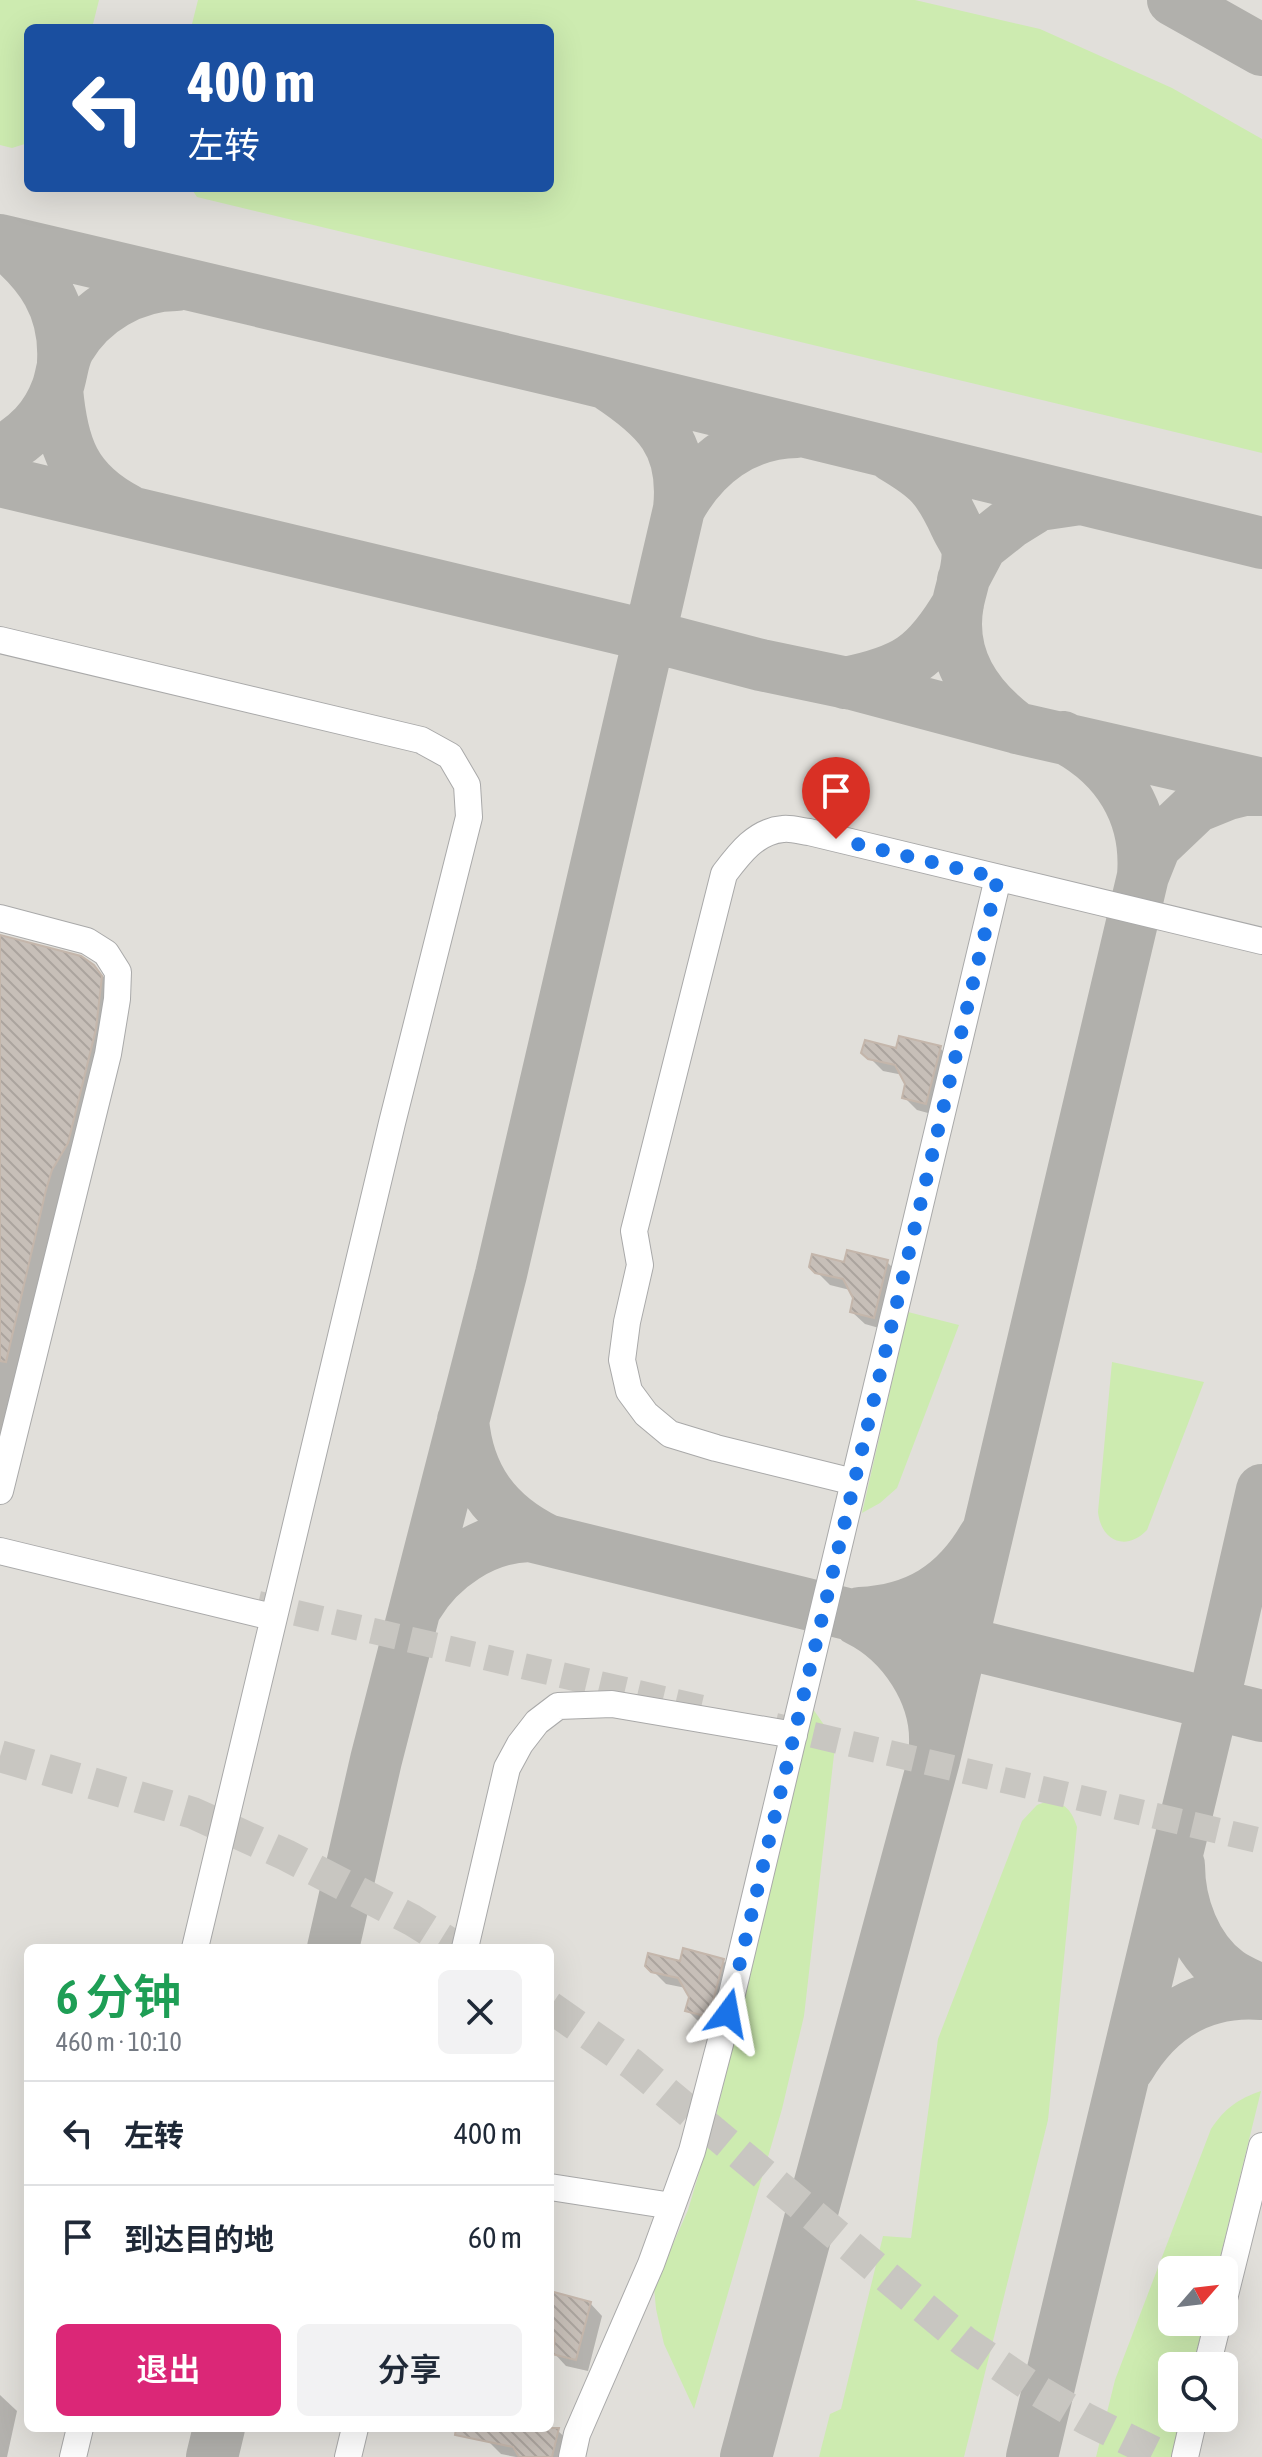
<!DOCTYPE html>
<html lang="zh">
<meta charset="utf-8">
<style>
body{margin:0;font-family:"Asap Condensed","Noto Sans SC",sans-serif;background:#f2f2f3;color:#1f2937;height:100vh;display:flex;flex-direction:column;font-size:30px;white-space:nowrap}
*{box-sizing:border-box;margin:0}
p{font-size:26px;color:#747a83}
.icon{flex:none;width:44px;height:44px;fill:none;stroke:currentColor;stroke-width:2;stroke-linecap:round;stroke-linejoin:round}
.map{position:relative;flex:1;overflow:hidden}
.side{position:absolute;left:24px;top:1944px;width:530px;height:488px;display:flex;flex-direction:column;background:#fff;border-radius:12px;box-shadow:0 8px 32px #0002}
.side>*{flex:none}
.top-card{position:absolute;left:24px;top:24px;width:530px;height:168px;border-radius:12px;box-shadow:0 8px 32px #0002;background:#1a4fa0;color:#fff;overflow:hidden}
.needle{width:52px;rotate:62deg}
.controls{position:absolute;left:1158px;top:2256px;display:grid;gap:16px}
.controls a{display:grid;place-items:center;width:80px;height:80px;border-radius:12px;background:#fff;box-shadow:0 8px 32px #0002;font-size:40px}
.pin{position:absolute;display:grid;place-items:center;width:68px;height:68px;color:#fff;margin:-82px -34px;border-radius:50% 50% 50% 0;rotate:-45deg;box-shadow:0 0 8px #0007}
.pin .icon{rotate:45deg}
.me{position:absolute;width:88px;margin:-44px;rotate:13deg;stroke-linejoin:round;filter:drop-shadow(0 0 6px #0008)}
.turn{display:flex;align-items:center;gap:28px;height:168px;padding:0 32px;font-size:36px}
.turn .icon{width:104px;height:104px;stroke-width:2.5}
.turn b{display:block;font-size:56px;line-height:68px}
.round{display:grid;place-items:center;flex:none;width:84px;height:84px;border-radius:12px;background:#f2f2f3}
.headline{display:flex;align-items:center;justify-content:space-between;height:136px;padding:0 32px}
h1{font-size:48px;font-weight:600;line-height:60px;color:#1e9e55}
.cta{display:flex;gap:16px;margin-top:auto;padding:16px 32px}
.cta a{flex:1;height:92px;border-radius:12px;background:#db2777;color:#fff;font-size:32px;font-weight:600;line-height:92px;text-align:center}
.cta a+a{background:#f2f2f3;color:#1f2937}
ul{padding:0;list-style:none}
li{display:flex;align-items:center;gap:24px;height:104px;padding:0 32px;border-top:2px solid #e0e1e3}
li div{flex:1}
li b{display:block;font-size:30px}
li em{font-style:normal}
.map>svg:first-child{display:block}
.airport{fill:#e1dfda;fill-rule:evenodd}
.grass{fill:#cdebb0}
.shadow{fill:#0003}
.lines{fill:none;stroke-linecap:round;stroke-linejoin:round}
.taxiway{stroke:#b1b0ac;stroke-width:52}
.building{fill:url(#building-back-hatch);stroke:#c4b6ab;stroke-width:2}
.minor-tunnel{stroke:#c8c6c1;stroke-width:26;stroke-dasharray:26 13;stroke-linecap:butt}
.major-tunnel{stroke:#c8c6c1;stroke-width:32;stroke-dasharray:32 16;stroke-linecap:butt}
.minor-casing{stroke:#a9a9a9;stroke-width:28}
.minor{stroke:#fff;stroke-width:26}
.route{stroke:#1a73e8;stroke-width:14;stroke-dasharray:0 25.2}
</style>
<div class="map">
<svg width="1262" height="2457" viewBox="0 0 1262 2457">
<defs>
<pattern id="building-back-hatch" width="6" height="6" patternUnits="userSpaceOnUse" patternTransform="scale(2)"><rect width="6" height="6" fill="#c7bfb8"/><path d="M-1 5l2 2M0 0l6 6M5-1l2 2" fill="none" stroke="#aba49e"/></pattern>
</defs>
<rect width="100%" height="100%" fill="#f2efe9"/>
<path class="airport" d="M0 0H1262V2457H0ZM28 28H550V188H28ZM28 1948H550V2428H28ZM1172 2270H1224V2322H1172ZM1172 2366H1224V2418H1172Z"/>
<path class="grass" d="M0 0H99L92 28H28V143L12 148 0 145Z
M198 0H915L1040 29 1172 88 1262 139V453L197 197 191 188H550V28H191Z
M908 1312 959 1325 897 1488 880 1503 862 1513Z
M1112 1362 1204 1382 1147 1530C1126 1552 1101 1541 1098 1512Z
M813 1709 831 1735 835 1746 804 2016 782 2109 694 2409 664 2344 656 2309 654 2287 688 2210 716 2116Z
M1048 1801C1065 1802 1072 1811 1077 1827L1048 2120 964 2457H819L830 2414 841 2409 883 2236 911 2238 938 2039 1022 1821 1037 1805Z
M1261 2091 1217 2270H1172V2322H1205L1194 2366H1172V2418H1181L1172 2457H1096L1115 2380 1211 2129C1225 2108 1238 2099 1261 2091Z"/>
<path class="shadow" d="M0 936 93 966 111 984 0 1475Z
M940 1048 952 1061 939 1116 917 1110 904 1097 908 1084 903 1075 883 1071 864 1052Z
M887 1262 900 1275 886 1330 865 1324 852 1312 855 1298 850 1290 830 1285 811 1266Z
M723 1961 736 1973 722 2029 700 2023 687 2010 691 1997 686 1988 666 1984 647 1965Z
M550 2297 590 2303 602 2316 588 2371 566 2366 554 2353 557 2339 553 2331 550 2330Z
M0 2395 17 2411 7 2457H0Z
M484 2428H548L558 2431 571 2443 568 2457H516L501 2454 482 2435Z"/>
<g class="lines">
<path class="taxiway" d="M1173 0 1262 50
M0 240 568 374 1262 543
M0 240C41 272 66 308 63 362
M57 389C62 446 74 482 128 510
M0 452C27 437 46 419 57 389 62 376 62 361 69 348 91 310 134 285 177 285
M892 456C929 478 938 487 956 526 959 533 965 541 967 548 970 565 961 587 958 603 948 657 976 697 1017 728
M0 481 650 636 761 665 852 684 1017 728 1262 784
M679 509C704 463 744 433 797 432
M963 580 981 546 1010 523 1039 505 1080 499
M845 683C905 671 926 658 958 604
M1143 876 1155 846 1196 807 1228 794 1244 790H1262
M463 1420C468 1477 496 1515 547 1540
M417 1606C440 1567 484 1537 530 1536L1262 1716
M860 1613C916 1610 955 1587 984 1537
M858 1620C903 1642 937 1694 935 1744
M1179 1865C1179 1904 1195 1949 1228 1973 1238 1980 1250 1985 1262 1991
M333 1948 376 1760 501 1274 679 509C686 444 657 417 607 384
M1129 2067C1158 2018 1203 1989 1262 1994
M212 2457 219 2428
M746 2457 934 1760 1143 876C1148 814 1117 765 1063 737
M1032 2457 1213 1704 1262 1490"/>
</g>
<path class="building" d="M0 935 81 956 94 965 102 976 96 1029 68 1143 52 1170 46 1190 6 1362 0 1361Z
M899 1036 941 1046 926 1104 902 1098 905 1084 895 1065 868 1059 861 1053 865 1040 896 1048Z
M847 1250 888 1260 874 1318 850 1312 853 1298 843 1279 815 1273 809 1267 812 1254 844 1262Z
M683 1948 724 1959 709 2017 685 2011 689 1997 678 1978 651 1972 645 1966 648 1953 680 1961Z
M550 2291 591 2302 576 2360 552 2354 555 2340 550 2330Z
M456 2428H559L552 2457H519L513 2447 455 2435Z"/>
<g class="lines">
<path class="minor-tunnel" d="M258 1604 702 1708
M775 1726 1262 1841"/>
<path class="major-tunnel" d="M0 1756 193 1813 286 1855 412 1920 457 1948
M550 2007 632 2064 965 2342 1032 2387 1086 2419 1164 2457"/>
<defs>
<path id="minor" d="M0 640 421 740 450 756 467 785 469 817 392 1123 195 1948
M0 918 87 941 106 953 118 972 117 999 108 1054 0 1491
M854 1482 716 1448 670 1434 646 1414 629 1391 622 1360 627 1322 640 1265 634 1231 724 874C739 854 756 831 783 829 791 828 801 831 809 832L1262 941
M0 1551 264 1615
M465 1948 507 1768 520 1744 537 1722 558 1706 612 1704 794 1735
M550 2187 672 2206
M1224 2299 1262 2146
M1207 2366 1218 2322
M73 2457 80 2428
M348 2457 355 2428
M572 2457 577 2434 651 2264 692 2151 720 2044 998 878
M1185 2457 1194 2418"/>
</defs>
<use href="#minor" class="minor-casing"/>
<use href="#minor" class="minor"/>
</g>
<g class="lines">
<path class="route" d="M728 2013 998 878 836 839"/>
</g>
</svg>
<div class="controls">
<a><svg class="needle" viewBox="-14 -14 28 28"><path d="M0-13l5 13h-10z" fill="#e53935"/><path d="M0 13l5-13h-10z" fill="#747a83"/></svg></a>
<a><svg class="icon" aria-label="search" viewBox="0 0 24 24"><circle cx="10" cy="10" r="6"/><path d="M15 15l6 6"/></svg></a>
</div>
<div class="pin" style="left:836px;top:839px;background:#d93025"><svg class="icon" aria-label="arrive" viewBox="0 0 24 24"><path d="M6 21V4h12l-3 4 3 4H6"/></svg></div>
<svg class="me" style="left:728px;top:2013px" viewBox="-20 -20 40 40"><path d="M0-17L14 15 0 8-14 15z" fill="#1a73e8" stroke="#fff" stroke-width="4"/></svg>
<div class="top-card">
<div class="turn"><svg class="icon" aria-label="left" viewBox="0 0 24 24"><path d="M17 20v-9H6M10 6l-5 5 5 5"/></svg><div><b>400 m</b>左转</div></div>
</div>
<section class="side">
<div class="headline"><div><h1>6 分钟</h1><p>460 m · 10:10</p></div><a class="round"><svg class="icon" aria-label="close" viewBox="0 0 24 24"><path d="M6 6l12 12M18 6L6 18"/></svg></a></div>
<ul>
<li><svg class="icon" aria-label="left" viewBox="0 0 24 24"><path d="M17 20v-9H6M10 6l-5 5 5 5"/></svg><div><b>左转</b></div><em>400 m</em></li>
<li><svg class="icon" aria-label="arrive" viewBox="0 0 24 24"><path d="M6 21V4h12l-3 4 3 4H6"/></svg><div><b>到达目的地</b></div><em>60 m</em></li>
</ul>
<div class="cta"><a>退出</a><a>分享</a></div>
</section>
</div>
